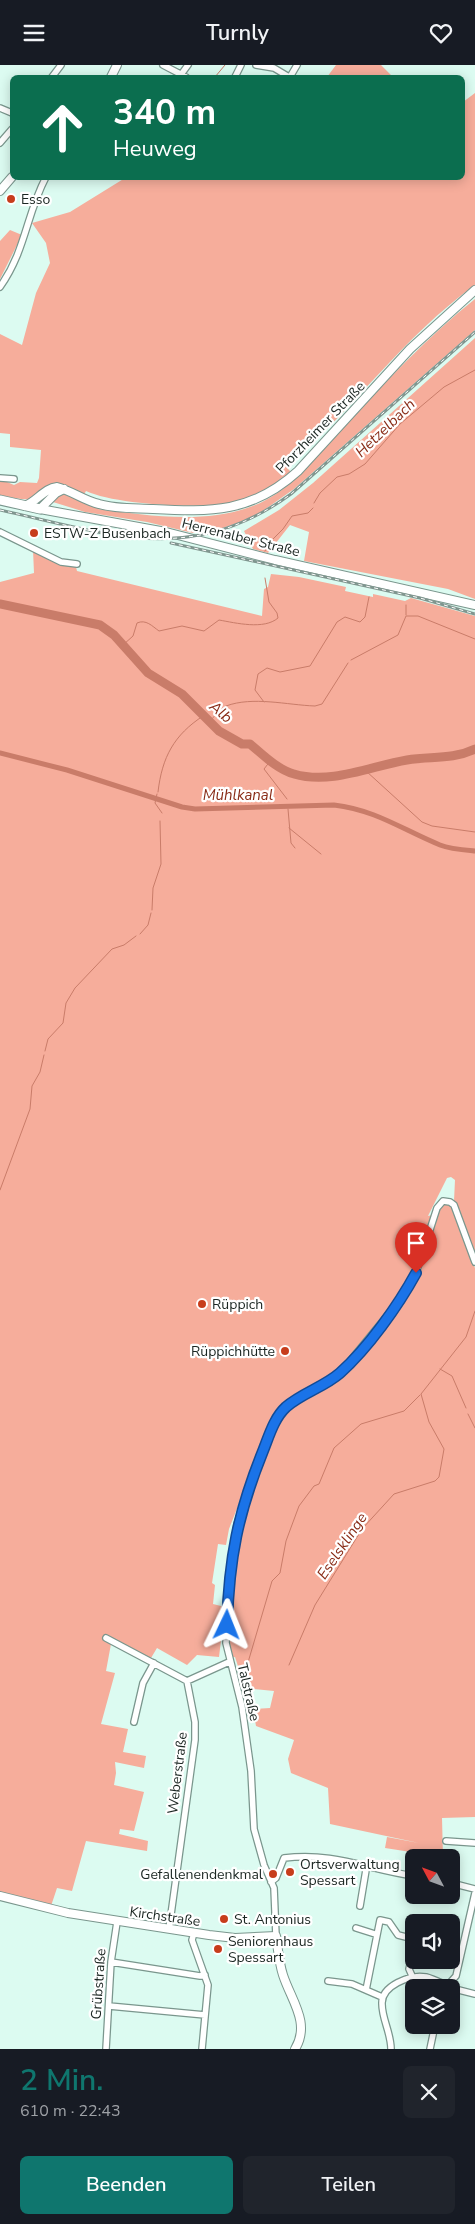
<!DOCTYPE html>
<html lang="de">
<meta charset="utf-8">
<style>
body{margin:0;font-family:"Nunito Sans",sans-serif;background:#20242c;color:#f1f3f6;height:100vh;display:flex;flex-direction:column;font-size:19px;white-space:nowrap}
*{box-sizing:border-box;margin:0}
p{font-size:16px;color:#9ea1a6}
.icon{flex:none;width:28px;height:28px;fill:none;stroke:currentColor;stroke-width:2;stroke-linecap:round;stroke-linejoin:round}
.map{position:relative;height:1984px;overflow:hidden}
.drawer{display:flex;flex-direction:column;background:#171b24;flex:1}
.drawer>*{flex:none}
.hud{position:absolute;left:10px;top:10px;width:455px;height:105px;border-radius:8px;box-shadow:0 2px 12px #0003;background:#0b6e4f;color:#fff;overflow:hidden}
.needle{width:32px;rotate:311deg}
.controls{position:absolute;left:405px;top:1784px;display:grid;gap:10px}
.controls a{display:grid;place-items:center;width:55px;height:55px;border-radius:8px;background:#171b24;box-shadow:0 2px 12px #0003;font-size:25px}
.pin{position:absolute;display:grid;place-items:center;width:42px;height:42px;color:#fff;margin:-51px -21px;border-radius:50% 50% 50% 0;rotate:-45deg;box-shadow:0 0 5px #0007}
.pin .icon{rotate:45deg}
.me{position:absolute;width:55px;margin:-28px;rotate:2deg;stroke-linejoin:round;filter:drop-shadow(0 0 4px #0008)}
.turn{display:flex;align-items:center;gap:18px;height:105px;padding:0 20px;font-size:22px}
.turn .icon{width:65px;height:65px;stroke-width:2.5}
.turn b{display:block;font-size:35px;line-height:42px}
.round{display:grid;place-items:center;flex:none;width:52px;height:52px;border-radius:8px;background:#20242c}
.overview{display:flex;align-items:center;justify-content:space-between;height:85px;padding:0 20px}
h1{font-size:30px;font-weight:600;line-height:38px;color:#0f766e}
.cta{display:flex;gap:10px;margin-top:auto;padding:10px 20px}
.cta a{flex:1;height:58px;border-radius:8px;background:#0f766e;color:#fff;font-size:20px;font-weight:600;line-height:58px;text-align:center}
.cta a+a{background:#20242c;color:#f1f3f6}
header{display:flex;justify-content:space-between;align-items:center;height:65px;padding:0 20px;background:#171b24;font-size:22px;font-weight:600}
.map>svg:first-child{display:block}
.green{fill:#f6ad9b}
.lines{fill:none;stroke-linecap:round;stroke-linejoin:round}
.stream{stroke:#c97c69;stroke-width:1}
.canal{stroke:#c97c69;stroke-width:5}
.river{stroke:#c97c69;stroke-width:9}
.street-casing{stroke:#7a968d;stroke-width:8}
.secondary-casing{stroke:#7a968d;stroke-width:10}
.primary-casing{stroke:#7a968d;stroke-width:11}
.street{stroke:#fff;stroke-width:5.5}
.secondary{stroke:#fff;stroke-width:8}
.primary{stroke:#fff;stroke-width:9}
.rail-casing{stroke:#80968f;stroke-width:3}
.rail{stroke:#fff;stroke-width:1;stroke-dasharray:4;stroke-linecap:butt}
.route-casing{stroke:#114b97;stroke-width:12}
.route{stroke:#1a73e8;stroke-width:9}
.poi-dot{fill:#c73d1c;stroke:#fff;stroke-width:2}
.labels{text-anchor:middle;stroke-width:4.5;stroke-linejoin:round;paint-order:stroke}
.poi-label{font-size:14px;fill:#1b2622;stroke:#fff;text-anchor:start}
.street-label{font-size:14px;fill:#1b2622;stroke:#fff}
.water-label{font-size:15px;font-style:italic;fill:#892c17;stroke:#fff}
</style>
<header><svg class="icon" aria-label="menu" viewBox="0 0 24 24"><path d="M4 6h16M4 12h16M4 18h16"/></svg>Turnly<svg class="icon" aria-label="heart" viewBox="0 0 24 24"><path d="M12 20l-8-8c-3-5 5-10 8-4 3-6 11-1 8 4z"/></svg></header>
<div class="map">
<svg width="475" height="1984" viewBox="0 0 475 1984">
<rect width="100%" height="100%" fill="#dcfbf1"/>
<path class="green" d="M336 0H381L393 12H327Z
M475 28V220C404 271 352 345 287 403L291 407C275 419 258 432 238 437 206 445 116 440 86 426L83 431C67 420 63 414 45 427 43 428 38 433 35 434 24 436 12 432 0 430V414L14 420 20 417 37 418 39 413 41 385 10 382V369L0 368V269L22 280 36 228 50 198 46 178 32 158 70 147 125 113 462 112 463 37Z
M10 165 22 170 0 214V176Z
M475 234V265L294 424 257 450 237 458 214 466 193 468 147 457 85 447 53 437V434L63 429 98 442V444C150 451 215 461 264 436 296 420 320 387 344 361 386 317 427 272 475 234Z
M475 273V534L448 524 304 496 309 467 290 460 268 488 253 484 244 466 279 445 313 418Z
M33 485 62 499 76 502 77 506 262 551 264 524 268 522 271 509 299 512 346 522 345 526 373 532V529L405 536 411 533 475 551V1190L454 1136 455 1115 451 1112 447 1113 428 1151 437 1149 440 1142 445 1138 454 1143 461 1169 475 1203V1752L442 1753 443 1792 385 1783 387 1772 419 1778 330 1759 328 1723 291 1708 288 1694 294 1675 256 1661 253 1644 270 1643 274 1626 245 1623 235 1592 231 1593 228 1578 234 1498 239 1464 273 1351 229 1464 226 1480 218 1479 212 1518 215 1520 213 1539 225 1542 219 1592 197 1590 187 1600 157 1583 151 1593 104 1570 103 1574 111 1579 106 1606 115 1608 101 1659 128 1664 123 1687 146 1691 144 1703 115 1697 116 1708 114 1720 144 1727 134 1766 120 1764 119 1769 148 1776 147 1786 86 1776 72 1826 57 1823 51 1841 0 1829V517L34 508Z"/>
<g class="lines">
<path class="stream" d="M215 12 225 0
M314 438 320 428 337 412 349 409 365 399 400 359 444 322 475 305
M265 486 270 477 283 464 292 451 308 448 313 443
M406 550V540
M123 580 133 571 137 558C146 554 152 561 159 566L182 561 204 566 219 555C236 558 264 565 278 553L277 548 269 537 265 513
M351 595 398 570 406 551H418L475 574
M264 637 255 625 258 609 267 603 280 607 310 601 337 557 345 552 360 557 365 552 369 532
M209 657C214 652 220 644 226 641 253 631 287 640 315 641L322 639 348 598
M271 695 264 704 287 734
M366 706 422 757 432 761 475 767
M158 727C162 692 174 670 203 651
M157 729 155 738 162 748
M288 744 291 778 295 783
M289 763 321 789
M152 845 153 823 161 799 160 756
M140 869 148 860 151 848
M45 986 48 974 63 958 66 938 75 923 112 884 124 880 136 871
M0 1125 30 1044 32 1021 40 1007 44 990
M440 1304 452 1311 466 1343
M468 1349 475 1363
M289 1600 315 1540 362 1464 394 1429 435 1416 439 1412 444 1384 429 1357 421 1329 466 1272 475 1246
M244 1611 272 1516 280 1508 286 1476 299 1441 314 1421 319 1419 334 1383 361 1359 404 1346 420 1330"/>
<path class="canal" d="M0 688 67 705 182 742 195 744 334 740C376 745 403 765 440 780 450 784 464 785 475 786"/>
<path class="river" d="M0 539 100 560 114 570 148 608 182 629 219 666 242 679H250C262 689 278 705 294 709 331 720 371 701 407 695 431 691 452 695 475 684"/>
<defs>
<path id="street" d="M163 0 186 12
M256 0 274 3 289 12
M180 11 188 0
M52 12 61 0
M235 12 241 0
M290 12 297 0
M0 43 12 48
M0 78 12 64
M0 222C26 185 26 150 46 112
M0 413 14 414
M0 467 61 497 77 499
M106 1573 187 1616
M187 1616 229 1597
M134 1657 143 1618 154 1598
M446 1776 475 1778
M271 1817 276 1813 284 1793C335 1787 366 1804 414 1811
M451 1818 475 1824
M360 1841 367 1799
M356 1863 375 1869
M169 1864 195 1675V1657L187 1616
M194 1868 192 1875 208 1920 202 1984
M276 1871 274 1823 264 1800 254 1764 251 1706 242 1642 226 1578 229 1520 237 1459 254 1408 277 1354 286 1343 341 1307 400 1235 416 1208 437 1143 443 1136 450 1137 454 1140 475 1197
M111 1897 200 1911 205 1910
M413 1913 409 1904 414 1882
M328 1916 352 1919 382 1932
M446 1922 456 1911 475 1828
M451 1923 475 1929
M366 1925 380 1855 389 1857 398 1870 414 1874
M109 1941 205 1950
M106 1984 111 1897 117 1857
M391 1984C391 1968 382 1954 382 1939 381 1921 410 1909 426 1912 434 1914 443 1919 451 1922
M430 1984 435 1960"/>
<path id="secondary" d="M111 12 117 0
M0 126 12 112
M25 441C37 436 45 423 57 422 72 426 85 436 99 439 116 444 135 443 153 444 211 447 252 448 298 406L410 284 475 225
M40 444 166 467 275 495 475 540
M40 444 56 428 64 424
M0 1831 68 1848 209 1870 235 1873 276 1871C278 1884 279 1898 283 1910 291 1935 311 1958 295 1984"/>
<path id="primary" d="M0 435 40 444"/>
</defs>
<use href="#street" class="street-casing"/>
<use href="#secondary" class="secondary-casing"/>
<use href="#primary" class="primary-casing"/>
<use href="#street" class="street"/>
<use href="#secondary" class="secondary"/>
<use href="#primary" class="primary"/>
<defs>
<path id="rail" d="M0 445C109 469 191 502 291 429L475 267
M171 478 420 533 475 549"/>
</defs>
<use href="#rail" class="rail-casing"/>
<use href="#rail" class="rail"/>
</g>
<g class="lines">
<defs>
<path id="route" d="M227 1560C229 1493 238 1448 263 1386 269 1371 274 1353 286 1342 302 1328 324 1322 340 1308 368 1283 398 1241 416 1208"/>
</defs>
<use href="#route" class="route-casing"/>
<use href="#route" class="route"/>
</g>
<g class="poi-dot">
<circle cx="11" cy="134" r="5"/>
<circle cx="34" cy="468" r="5"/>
<circle cx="202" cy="1239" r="5"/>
<circle cx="285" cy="1286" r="5"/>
<circle cx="290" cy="1807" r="5"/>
<circle cx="273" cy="1809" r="5"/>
<circle cx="224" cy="1854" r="5"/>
<circle cx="218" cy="1884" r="5"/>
</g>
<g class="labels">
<g class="poi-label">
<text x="21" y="139">Esso</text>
<text x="44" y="473">ESTW-Z Busenbach</text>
<text x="212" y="1244">Rüppich</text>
<text x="275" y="1291" text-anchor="end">Rüppichhütte</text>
<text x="300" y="1804">Ortsverwaltung<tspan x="300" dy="16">Spessart</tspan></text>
<text x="263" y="1814" text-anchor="end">Gefallenendenkmal</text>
<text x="234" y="1859">St. Antonius</text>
<text x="228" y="1881">Seniorenhaus<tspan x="228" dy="16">Spessart</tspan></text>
</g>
<g class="street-label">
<text transform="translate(320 362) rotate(-46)" y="5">Pforzheimer Straße</text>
<text transform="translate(241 472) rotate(14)" y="5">Herrenalber Straße</text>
<text transform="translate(249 1627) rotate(77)" y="5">Talstraße</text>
<text transform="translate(177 1708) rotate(-83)" y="5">Weberstraße</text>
<text transform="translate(165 1851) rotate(8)" y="5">Kirchstraße</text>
<text transform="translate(98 1919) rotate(-86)" y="5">Grübstraße</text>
</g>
<g class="water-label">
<text transform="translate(385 363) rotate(-44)" y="5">Hetzelbach</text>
<text transform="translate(221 647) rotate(40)" y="5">Alb</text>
<text x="238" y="735">Mühlkanal</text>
<text transform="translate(342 1481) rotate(-56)" y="5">Eselsklinge</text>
</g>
</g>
</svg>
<div class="controls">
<a><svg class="needle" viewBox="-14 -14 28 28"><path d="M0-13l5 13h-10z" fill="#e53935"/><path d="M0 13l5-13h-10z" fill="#9ea1a6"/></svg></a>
<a><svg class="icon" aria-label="sound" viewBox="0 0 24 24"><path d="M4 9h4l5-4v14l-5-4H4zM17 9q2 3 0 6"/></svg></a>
<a><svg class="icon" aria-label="layers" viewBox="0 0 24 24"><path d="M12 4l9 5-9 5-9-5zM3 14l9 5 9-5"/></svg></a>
</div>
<div class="pin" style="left:416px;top:1208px;background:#d93025"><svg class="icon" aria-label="arrive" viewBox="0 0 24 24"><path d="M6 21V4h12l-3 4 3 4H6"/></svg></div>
<svg class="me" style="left:227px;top:1560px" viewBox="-20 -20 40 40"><path d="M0-17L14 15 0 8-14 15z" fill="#1a73e8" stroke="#fff" stroke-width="4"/></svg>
<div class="hud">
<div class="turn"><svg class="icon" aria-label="ahead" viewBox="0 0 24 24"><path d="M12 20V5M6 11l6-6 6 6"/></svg><div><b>340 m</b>Heuweg</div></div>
</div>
</div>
<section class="drawer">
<div class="overview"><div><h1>2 Min.</h1><p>610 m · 22:43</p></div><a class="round"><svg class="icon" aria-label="close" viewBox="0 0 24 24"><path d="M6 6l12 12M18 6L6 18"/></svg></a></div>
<div class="cta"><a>Beenden</a><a>Teilen</a></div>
</section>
